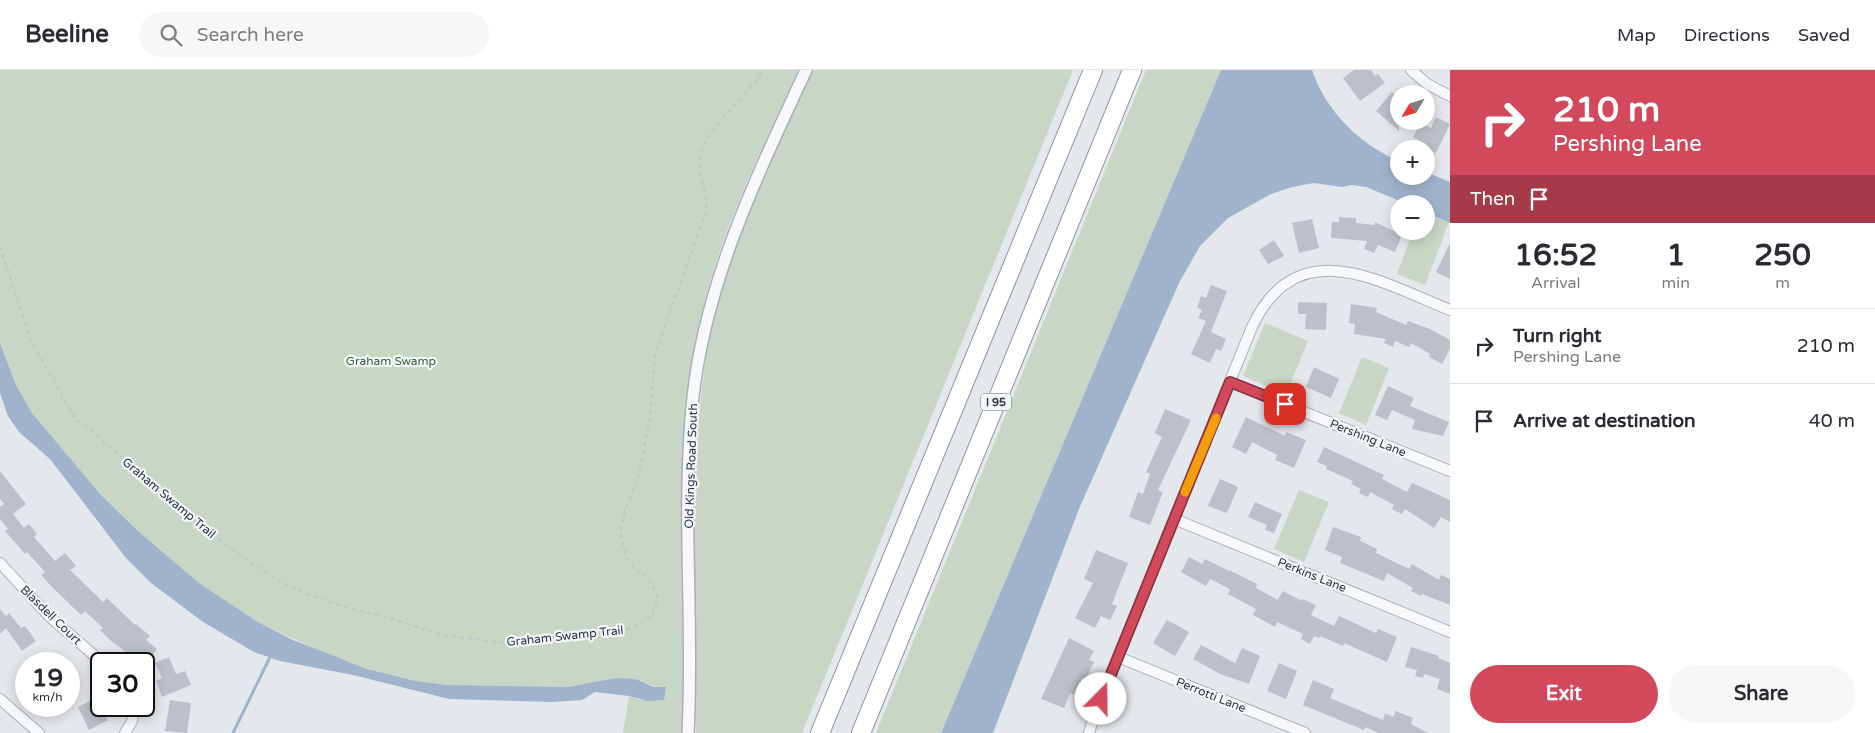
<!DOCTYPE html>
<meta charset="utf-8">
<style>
body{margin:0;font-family:"Varela Round",sans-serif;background:#f7f7f7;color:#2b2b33;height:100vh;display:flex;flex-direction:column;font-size:19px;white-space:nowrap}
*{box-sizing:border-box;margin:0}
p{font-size:16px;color:#7c7c81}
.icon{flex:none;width:28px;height:28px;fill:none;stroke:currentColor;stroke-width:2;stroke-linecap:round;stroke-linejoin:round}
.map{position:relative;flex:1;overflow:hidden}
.side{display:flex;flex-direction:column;background:#fff;width:425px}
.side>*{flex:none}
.hud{background:#d1495b;color:#fff;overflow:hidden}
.needle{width:32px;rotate:232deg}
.tools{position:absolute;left:1390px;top:15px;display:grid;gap:10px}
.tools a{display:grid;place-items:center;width:45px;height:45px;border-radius:50%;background:#fff;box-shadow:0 2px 12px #0003;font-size:25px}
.speed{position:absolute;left:15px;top:582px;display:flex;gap:10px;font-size:25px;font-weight:700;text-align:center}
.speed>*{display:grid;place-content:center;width:65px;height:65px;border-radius:50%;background:#fff;box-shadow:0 2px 12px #0003;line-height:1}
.speed small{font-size:12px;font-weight:400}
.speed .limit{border:2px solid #111;border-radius:8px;background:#fff;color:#111}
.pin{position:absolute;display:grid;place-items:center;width:42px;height:42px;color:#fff;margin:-21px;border-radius:10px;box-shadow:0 2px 8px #0006}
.me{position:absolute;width:55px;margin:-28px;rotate:22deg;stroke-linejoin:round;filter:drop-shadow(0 0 4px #0008)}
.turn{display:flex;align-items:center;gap:18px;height:105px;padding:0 20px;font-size:22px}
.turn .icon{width:65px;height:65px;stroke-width:2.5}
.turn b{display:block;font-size:35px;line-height:42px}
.then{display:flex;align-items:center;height:48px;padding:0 20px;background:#0003;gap:10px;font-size:19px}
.eta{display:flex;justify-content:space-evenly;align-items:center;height:85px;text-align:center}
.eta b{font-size:30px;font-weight:700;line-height:35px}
.action{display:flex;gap:10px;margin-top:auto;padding:10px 20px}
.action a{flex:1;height:58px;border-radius:30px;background:#d1495b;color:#fff;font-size:20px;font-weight:700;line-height:58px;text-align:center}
.action a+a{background:#f7f7f7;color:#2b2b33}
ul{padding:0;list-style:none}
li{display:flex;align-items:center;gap:15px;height:75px;padding:0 20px;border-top:1px solid #e1e1e2}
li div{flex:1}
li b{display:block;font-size:19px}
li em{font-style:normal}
header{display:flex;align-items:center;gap:30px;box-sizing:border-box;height:70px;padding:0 25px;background:#fff;border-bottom:1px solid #e1e1e2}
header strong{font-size:24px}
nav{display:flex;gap:28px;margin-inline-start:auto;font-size:18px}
.search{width:350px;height:45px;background:#f7f7f7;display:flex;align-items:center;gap:12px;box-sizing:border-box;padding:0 18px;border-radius:28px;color:#7c7c81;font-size:19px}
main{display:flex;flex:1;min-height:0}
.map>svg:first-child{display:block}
.green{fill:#c9d6c5}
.water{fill:#9fb4cc}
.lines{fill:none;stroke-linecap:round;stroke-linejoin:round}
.stream{stroke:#9fb4cc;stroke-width:3}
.building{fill:#bbc0ca}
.minor-casing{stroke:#a9aeb7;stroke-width:12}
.tertiary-casing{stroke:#a9aeb7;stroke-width:14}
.motorway-casing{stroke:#8b94a3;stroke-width:20}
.path{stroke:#c2c5cb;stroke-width:2;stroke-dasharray:4 4;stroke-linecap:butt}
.minor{stroke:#f7f8fa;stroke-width:10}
.tertiary{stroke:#f7f8fa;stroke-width:11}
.motorway{stroke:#fff;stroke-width:18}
.route-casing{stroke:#882f3b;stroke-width:12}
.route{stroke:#d1495b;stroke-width:9}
.slow{stroke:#f59e0b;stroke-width:9}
.labels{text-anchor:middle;stroke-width:4.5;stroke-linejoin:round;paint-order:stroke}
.shield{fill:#f4f6f9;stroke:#676e7b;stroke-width:1}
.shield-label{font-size:11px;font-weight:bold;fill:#2b3445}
.park-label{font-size:12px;fill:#3f6138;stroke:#f4f6f9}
.street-label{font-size:12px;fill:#2b3445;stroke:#f4f6f9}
</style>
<header>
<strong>Beeline</strong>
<div class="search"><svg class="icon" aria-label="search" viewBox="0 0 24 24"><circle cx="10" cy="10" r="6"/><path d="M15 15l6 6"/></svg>Search here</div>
<nav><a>Map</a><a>Directions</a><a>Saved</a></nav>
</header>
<main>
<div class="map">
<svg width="1450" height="663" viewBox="0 0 1450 663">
<rect width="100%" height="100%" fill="#e4e7ec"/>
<path class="green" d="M0 0H798C763 77 723 155 703 238 669 377 686 522 682 663H623L629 626 641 630 659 618 636 609 616 608 568 617 448 615 415 611 367 599 332 587 258 552 199 513 138 461 101 425 32 343 16 315 0 273Z
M812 0H1073L802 663H696C696 525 685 381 714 245 733 159 776 79 812 0Z
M1146 0H1221L941 663H876Z
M1426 142 1449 152 1425 215 1397 204 1413 161H1426Z
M1265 253 1308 271 1286 324 1243 306Z
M1362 287 1389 298 1366 355 1339 343Z
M1299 420 1329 432 1304 492 1274 479Z"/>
<path class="water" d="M1221 0H1312C1326 41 1359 74 1399 91V106H1426V102L1450 112V153L1426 142V134H1407L1366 117 1352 115 1342 117 1314 113 1292 117 1271 124 1228 148 1200 176 1179 213 1079 439 993 663H941Z
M0 273 16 315 32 343 101 425 138 461 199 513 258 552 293 570 367 599 415 611 448 615 568 617 616 608 636 609 654 617H666L664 630 648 631 629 626 595 622 582 630 552 632 449 629 353 605 280 591 254 582 203 552 151 513 126 488 50 389 19 362 8 346 0 323Z"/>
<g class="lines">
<path class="stream" d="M233 663 271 585"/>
</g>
<path class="building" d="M1354 0H1371L1375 6 1378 4 1385 13 1360 31 1343 8Z
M1392 22 1399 28V61L1376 41Z
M1436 47 1450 54 1436 83 1425 77 1426 74 1413 67 1421 53 1431 58Z
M1339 147 1356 148V153L1374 155 1375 152 1402 165 1395 182 1378 175 1374 183 1364 179 1367 171 1331 168 1332 152H1339Z
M1312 149 1319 178 1299 183 1292 153Z
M1274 170 1284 186 1268 194 1259 180Z
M1450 173V209L1436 202Z
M1211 215 1227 221 1211 262 1226 269 1221 281 1216 279 1210 293 1191 284 1206 251 1198 248 1202 240 1197 238 1201 226 1206 228Z
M1298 232 1327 233 1326 260 1305 259 1306 244H1298Z
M1351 234 1377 238 1376 242 1406 255 1408 251 1430 259 1450 270V279L1442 294 1429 287 1430 284 1411 273 1409 277 1395 271 1393 277 1384 273 1386 269 1354 264 1355 254 1349 253Z
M1314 297 1339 309 1331 328 1306 317Z
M1388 316 1414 328 1410 336 1449 352 1443 366 1412 359 1415 350 1392 340 1387 350 1375 345Z
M1165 339 1191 350 1158 420 1163 422 1150 455 1129 447 1138 422 1143 424 1150 404 1146 402 1162 367 1155 363Z
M1246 347 1285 366 1286 362 1306 370 1294 398 1275 390 1277 385 1252 372 1246 384 1232 377Z
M1324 377 1384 405 1382 409 1407 422 1412 413 1450 430V452L1441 447 1434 458 1405 439 1402 444 1392 439 1394 435 1370 422 1368 427 1359 423 1361 419 1351 414 1353 411 1326 399 1327 396 1317 392Z
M0 401 26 434 13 444 24 458 29 454 37 464 34 467 55 491 65 483 76 496 70 500 103 532 107 528 135 555 136 554 150 566 146 570 157 579 144 595 111 571 100 560 103 558 85 541 81 545 52 517 41 505 45 502 27 482 25 484 5 461 8 459 0 449V437L4 434 0 429Z
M1220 409 1238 417 1227 443 1208 436Z
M1255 432 1282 444 1274 463 1265 460 1267 455 1248 447Z
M1333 457 1361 467 1360 471 1377 479 1376 483 1409 499 1412 494 1439 510 1441 505 1450 509V535L1422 524 1421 526 1411 521 1413 518 1387 503 1384 511 1340 493 1342 487 1325 480Z
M1096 480 1128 493 1112 534 1117 536 1110 550 1101 546 1095 558 1075 548 1093 513 1084 509Z
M1189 487 1202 494 1205 489 1229 501V500L1257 514 1256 518 1278 530 1283 521 1302 531 1303 529 1316 535 1311 545 1334 556 1339 546 1376 563 1378 559 1397 567 1387 592 1344 573 1343 576 1320 566 1319 568 1314 566 1310 574 1301 569 1303 564 1277 552 1275 557 1253 545 1256 539 1228 524 1230 519 1210 509 1206 516 1181 502Z
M0 539 6 546 9 543 21 558 25 556 36 571 22 581 6 558 0 564Z
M1167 550 1189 562 1175 586 1153 573Z
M1069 568 1094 581 1089 590 1094 592 1085 610 1082 608 1075 625 1070 623 1064 638 1041 629Z
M1201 575 1235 593 1242 578 1260 586 1249 614 1220 604 1193 589Z
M1411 577 1439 586 1438 588 1450 593V624L1437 619 1440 609 1424 604 1423 608 1415 606 1417 600 1405 597Z
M169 587 176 604 185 601 191 615 162 627 156 611 162 608 155 593Z
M1279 593 1297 601 1286 629 1267 621Z
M69 597 79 606 69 618Z
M1313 610 1334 619 1330 628 1383 650 1385 643 1393 647 1396 641 1413 648 1411 654 1428 663H1379L1365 657 1364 660 1303 635Z
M101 625V636L108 650 89 660 78 637Z
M170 630 191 633 187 663 165 661Z"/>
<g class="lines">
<defs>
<path id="minor" d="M1411 0 1427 14 1450 26
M1230 312 1450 401
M1174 449 1450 562
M0 493 50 547 104 594
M1118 587 1305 663
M0 629 39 663
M125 663 132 651 135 636
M1089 663 1095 643 1252 257C1297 161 1379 211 1450 240"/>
<path id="tertiary" d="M688 663C694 551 681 438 693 327 706 210 757 106 806 0"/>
<path id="motorway" d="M820 663 1093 0
M861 663 1132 0"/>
</defs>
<use href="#minor" class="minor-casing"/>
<use href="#tertiary" class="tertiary-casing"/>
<use href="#motorway" class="motorway-casing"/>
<path class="path" d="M0 176 30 268 67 335 76 348 142 405 164 427 232 480 279 511 301 522 347 538 383 546 442 565 512 574 633 558 652 545 658 528 649 509 635 498 627 488 621 469V458L626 437 638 408 650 348 655 283 706 142C708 123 698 106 700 88 702 61 748 25 763 0"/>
<use href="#minor" class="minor"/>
<use href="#tertiary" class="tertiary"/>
<use href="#motorway" class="motorway"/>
</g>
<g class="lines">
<defs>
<path id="route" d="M1101 629 1230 312 1285 334"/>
</defs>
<use href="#route" class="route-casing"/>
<use href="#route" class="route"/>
<path class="slow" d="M1185 422 1216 348"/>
</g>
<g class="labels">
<rect class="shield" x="981" y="323.5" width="30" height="17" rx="4"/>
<g class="shield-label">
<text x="996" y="336">I 95</text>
</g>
<g class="park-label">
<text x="391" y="295">Graham Swamp</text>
</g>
<g class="street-label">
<text transform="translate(1368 368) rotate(22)" y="4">Pershing Lane</text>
<text transform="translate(691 396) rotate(-88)" y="4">Old Kings Road South</text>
<text transform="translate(169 428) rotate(40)" y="4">Graham Swamp Trail</text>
<text transform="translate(1312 505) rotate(22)" y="4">Perkins Lane</text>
<text transform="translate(51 545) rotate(44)" y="4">Blasdell Court</text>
<text transform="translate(565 566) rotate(-6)" y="4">Graham Swamp Trail</text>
<text transform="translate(1211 625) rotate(22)" y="4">Perrotti Lane</text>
</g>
</g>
</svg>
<div class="tools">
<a><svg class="needle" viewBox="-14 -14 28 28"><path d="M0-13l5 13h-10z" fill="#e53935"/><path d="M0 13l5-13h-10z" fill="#7c7c81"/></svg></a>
<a>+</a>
<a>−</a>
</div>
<div class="speed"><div>19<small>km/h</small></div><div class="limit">30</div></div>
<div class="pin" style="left:1285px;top:334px;background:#d93025"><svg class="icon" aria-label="arrive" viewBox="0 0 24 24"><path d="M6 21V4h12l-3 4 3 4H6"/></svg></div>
<svg class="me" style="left:1101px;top:629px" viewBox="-20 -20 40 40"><circle r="19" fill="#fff"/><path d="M0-13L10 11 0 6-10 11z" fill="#d1495b"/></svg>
</div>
<section class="side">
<div class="hud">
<div class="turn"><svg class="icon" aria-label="right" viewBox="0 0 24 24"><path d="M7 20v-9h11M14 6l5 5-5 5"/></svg><div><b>210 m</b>Pershing Lane</div></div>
<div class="then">Then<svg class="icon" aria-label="arrive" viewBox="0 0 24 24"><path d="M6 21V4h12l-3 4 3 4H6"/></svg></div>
</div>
<div class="eta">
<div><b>16:52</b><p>Arrival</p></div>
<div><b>1</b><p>min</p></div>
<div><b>250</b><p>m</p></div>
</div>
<ul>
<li><svg class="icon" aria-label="right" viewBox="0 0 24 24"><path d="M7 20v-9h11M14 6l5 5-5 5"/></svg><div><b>Turn right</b><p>Pershing Lane</p></div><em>210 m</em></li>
<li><svg class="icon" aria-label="arrive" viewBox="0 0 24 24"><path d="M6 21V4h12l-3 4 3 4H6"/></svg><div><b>Arrive at destination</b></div><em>40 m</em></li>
</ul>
<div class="action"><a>Exit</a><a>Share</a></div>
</section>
</main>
